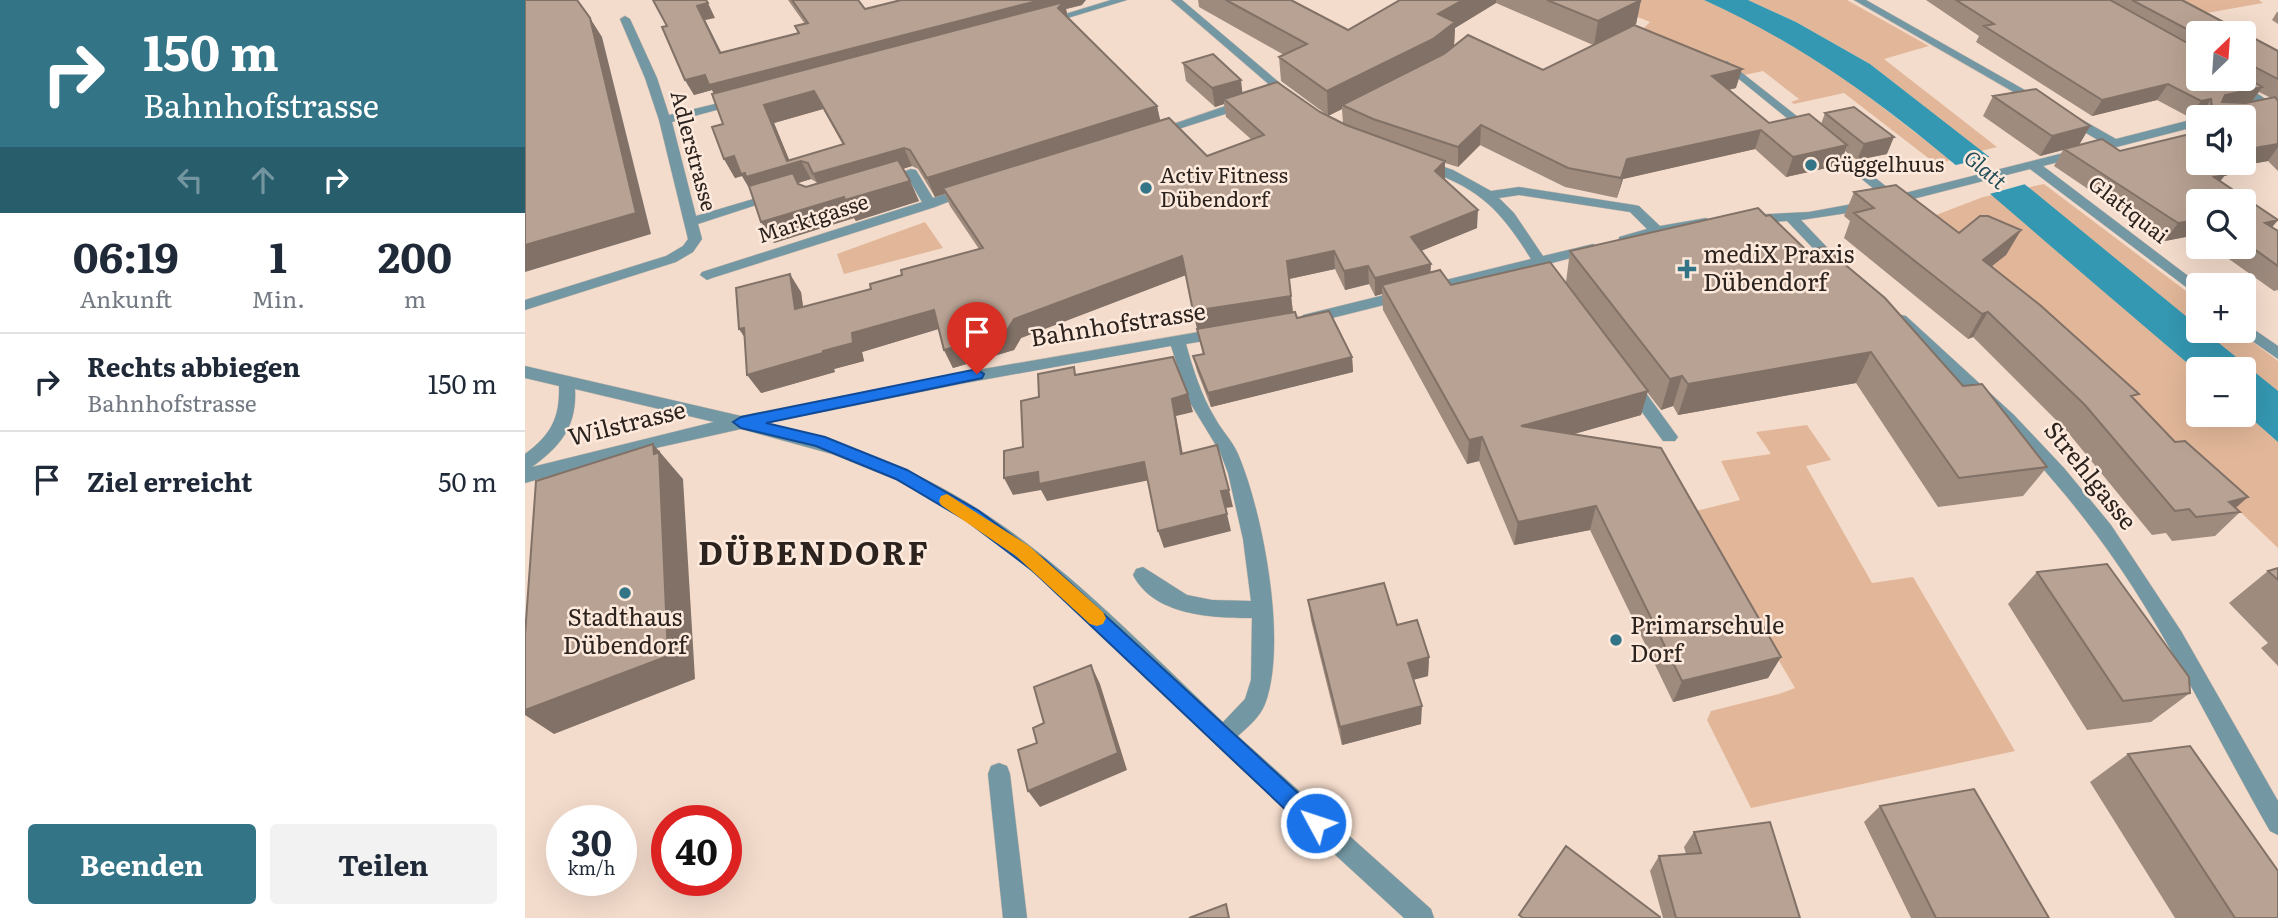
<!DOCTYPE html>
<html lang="de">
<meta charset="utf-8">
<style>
body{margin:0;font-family:Literata,serif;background:#f2f2f3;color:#1f2937;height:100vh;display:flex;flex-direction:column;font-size:26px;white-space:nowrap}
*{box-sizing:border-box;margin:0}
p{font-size:23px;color:#747a83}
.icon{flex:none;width:38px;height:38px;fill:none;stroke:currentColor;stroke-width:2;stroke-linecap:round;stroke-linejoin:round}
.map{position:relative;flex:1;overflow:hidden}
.side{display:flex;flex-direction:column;background:#fff;width:525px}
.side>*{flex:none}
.hud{background:#337587;color:#fff;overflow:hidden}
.needle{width:46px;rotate:25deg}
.controls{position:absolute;left:1661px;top:21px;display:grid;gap:14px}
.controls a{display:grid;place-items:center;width:70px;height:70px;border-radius:7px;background:#fff;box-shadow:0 7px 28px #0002;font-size:35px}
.speed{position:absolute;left:21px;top:805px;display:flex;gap:14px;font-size:35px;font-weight:700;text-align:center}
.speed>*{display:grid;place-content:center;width:91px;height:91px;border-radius:50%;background:#fff;box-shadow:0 7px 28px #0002;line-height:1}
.speed small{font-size:18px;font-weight:400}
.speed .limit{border:10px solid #d22;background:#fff;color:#111}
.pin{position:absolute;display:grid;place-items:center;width:60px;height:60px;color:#fff;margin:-72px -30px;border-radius:50% 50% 50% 0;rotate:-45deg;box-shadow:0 0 7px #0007}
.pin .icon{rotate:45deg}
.me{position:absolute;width:77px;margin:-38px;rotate:310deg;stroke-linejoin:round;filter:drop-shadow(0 0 5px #0008)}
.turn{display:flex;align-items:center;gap:24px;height:147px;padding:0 28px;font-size:32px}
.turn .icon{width:91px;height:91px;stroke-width:2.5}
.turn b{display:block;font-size:49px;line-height:60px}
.lanes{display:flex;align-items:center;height:66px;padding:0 28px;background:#0003;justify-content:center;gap:35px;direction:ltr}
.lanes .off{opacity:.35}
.eta{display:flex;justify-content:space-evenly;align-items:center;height:119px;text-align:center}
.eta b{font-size:42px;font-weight:700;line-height:49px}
.button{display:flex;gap:14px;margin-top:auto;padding:14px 28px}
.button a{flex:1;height:80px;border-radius:7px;background:#337587;color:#fff;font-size:28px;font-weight:700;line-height:80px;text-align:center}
.button a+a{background:#f2f2f3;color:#1f2937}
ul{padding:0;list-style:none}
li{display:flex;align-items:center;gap:21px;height:98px;padding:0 28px;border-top:2px solid #e0e1e3}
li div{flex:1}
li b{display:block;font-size:26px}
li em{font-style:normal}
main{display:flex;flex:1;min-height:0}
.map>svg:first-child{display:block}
.green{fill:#e2b799;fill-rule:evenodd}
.water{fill:#3598b2}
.pier{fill:#f4dccc}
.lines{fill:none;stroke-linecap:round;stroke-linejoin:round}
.minor-casing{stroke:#d0bbad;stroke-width:1}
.minor{fill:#7398a3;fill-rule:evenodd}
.wall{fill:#9e8b7e;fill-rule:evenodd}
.shaded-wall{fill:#817167}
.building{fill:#b8a293;stroke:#817167;stroke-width:2;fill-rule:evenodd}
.route{fill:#1a73e8;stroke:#114b97;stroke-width:2}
.slow{fill:#f59e0b}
.poi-dot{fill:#337587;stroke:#fdeadd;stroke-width:2.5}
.labels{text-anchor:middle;stroke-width:5;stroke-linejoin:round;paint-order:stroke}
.far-street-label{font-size:21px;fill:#2c231e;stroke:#fdeadd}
.far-poi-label{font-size:21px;fill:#2c231e;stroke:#fdeadd;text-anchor:start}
.far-water-label{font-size:21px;font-style:italic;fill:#254f5b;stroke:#fdeadd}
.poi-label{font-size:24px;fill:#2c231e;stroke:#fdeadd;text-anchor:start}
.street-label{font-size:24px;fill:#2c231e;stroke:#fdeadd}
.district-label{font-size:32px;font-weight:bold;letter-spacing:2px;fill:#2c231e;stroke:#fdeadd}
</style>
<main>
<section class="side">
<div class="hud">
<div class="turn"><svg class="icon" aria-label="right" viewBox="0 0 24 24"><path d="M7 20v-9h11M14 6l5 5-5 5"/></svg><div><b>150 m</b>Bahnhofstrasse</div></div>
<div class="lanes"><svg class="icon off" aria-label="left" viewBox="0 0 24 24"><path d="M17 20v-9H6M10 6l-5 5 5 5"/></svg><svg class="icon off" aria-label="ahead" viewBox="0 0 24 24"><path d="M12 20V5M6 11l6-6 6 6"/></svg><svg class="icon" aria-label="right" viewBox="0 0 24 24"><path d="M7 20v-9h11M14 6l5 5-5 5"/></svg></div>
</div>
<div class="eta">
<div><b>06:19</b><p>Ankunft</p></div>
<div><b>1</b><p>Min.</p></div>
<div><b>200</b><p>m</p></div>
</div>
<ul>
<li><svg class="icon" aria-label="right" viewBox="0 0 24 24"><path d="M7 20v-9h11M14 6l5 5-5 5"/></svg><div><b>Rechts abbiegen</b><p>Bahnhofstrasse</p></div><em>150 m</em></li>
<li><svg class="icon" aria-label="arrive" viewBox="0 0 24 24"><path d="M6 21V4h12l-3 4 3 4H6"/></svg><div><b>Ziel erreicht</b></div><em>50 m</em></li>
</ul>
<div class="button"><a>Beenden</a><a>Teilen</a></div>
</section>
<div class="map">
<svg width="1753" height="918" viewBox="0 0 1753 918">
<rect width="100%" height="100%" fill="#f4dccc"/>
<path class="green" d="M1071 0H1179L1223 20 1309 70 1426 160 1411 164 1319 93 1269 104 1266 102 1274 99 1238 71 1215 76 1106 41 1125 22Z
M1223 0H1322L1404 46 1359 59 1472 147 1456 151 1345 64 1271 22Z
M1649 0H1734L1738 3 1676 14Z
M1519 184 1673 300V331H1713L1753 361V548L1517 322 1385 225 1458 197ZM1673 369H1718V415H1673Z
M400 222 418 248 319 274 312 254Z
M1282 425 1306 460 1281 466 1347 583 1388 577 1490 751 1226 808 1182 720 1186 711 1254 694 1270 688 1167 512 1215 500 1196 461 1246 454 1231 432Z"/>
<path class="water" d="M1179 0H1223L1271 22 1345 64 1507 190 1673 326V331H1679L1753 391V442L1719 412 1718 369H1673V372C1613 321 1552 269 1492 217 1392 131 1301 55 1179 0Z"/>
<path class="pier" d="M1468 156 1504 183 1461 195 1427 166Z"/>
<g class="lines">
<defs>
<path id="minor" d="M586 0H602L523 24 514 22Z
M646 0H657L769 95V99H761Z
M1329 0H1341L1521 102 1511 105Z
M100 16 105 19 132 78 144 115 215 98 221 102 147 122 171 216 252 192 259 196 173 224 177 239 168 252 151 262 0 310V300L141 256 158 246 163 239 134 120 120 78 95 19Z
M1202 61 1372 195 1578 143 1539 120V114H1547L1591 139 1673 118V126L1518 166 1675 285 1673 296 1505 169 1349 209 1276 220 1317 263 1310 267 1305 266 1262 221 1226 223 1219 219 1226 215 1284 212 1360 198 1198 66 1196 64Z
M1691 79C1707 78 1749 98 1753 115 1753 119 1753 123 1753 127L1749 126 1738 108Z
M721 99 727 103 725 106 635 135 625 132Z
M899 160 928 170 966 191 994 187 1109 205 1114 206 1135 226 1181 218 1188 222 1186 225 1099 244 1094 243V237L1122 229 1105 212 994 195 974 198 989 213 1018 256 1068 244 1075 248 1073 251 1023 264 1028 271 1021 276 1016 274 1011 267 783 324 778 323 775 319 778 315 1006 259C973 206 953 188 894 167L893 164Z
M386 169 391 170 408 198 444 187 451 191 410 207 187 278 182 280 175 275 177 272 397 202 383 178 361 185 354 181Z
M1376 315 1381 316 1489 415 1539 468 1586 525 1656 631 1753 801V835L1745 831C1688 732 1640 626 1571 534 1513 456 1443 388 1371 324L1368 320 1371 316Z
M1718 322 1753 346V359L1713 331H1718Z
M697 328 705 333 702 337 661 344C668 369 676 395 690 418 697 431 707 440 713 454 738 512 763 644 740 704 735 717 723 727 713 736L906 909 909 918H879L710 763 537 596 457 531 414 503 369 479 307 454 216 429 104 454 0 483V454C26 435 35 418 34 386L0 378V366L216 416 435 373ZM646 346 664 401 695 452 703 473 718 539 726 601 687 600 662 595 618 567 611 569 608 575C629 616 688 618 727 618L726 680 720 699 698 722C612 641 529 551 426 493 368 460 307 439 242 423L435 384ZM50 389 189 422 7 467C36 446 52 426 50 389Z
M1107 380 1113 382 1150 433 1153 437 1150 441H1138L1101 390 1099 386 1101 382Z
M474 763 482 766 485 774 502 918H478L463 774 466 766Z"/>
</defs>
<use href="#minor" class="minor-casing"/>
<use href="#minor" class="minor"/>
</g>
<path class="wall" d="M263 0H333L340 9 557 5 541 9 543 17 632 106 635 120 682 156 727 140 701 117 699 104 690 107 661 81 658 63 717 93 795 112 802 115 756 81 754 57 759 55 674 7 673 0H766L823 30 875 0H1116L1111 24 1110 25 1211 88 1204 90 1244 123 1296 124 1300 113 1362 154 1332 160 1320 151 1315 165 1261 177 1230 149 1098 179 1092 198 1040 187 955 145 933 167 920 163V179L952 228 896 251 906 273 926 285 1041 282 1045 251 1241 216 1438 386 1522 467 1498 496 1413 507 1331 383 1153 415 1148 406 1136 410 1122 392 1116 415 1049 434 1256 657 1243 678 1148 702 1065 530 989 545 954 461 942 464 858 310 857 294 850 296 844 284 820 290 810 269 764 279 768 312 772 318 827 357 828 372 686 407 672 371 668 356 678 354 672 329 677 328 661 275 496 338 489 350 428 368 419 350 413 329 337 352 339 361 309 369 310 372 236 393 276 292 278 307 346 289 377 275 454 249 425 206 420 194 410 197 393 169 387 166 378 169 385 181 394 201 331 221 329 218 249 243 225 189 217 176 210 178 199 159 198 124 189 94 187 90 169 95 160 80 137 27 190 18 180 20 196 52 273 33 270 26 280 24ZM971 3 1068 45 1018 70 929 46 930 28ZM298 109 318 145 264 161 249 123ZM817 109 818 123 803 116ZM286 179 291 182 292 183 281 187 274 185 273 183Z
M1401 0H1657L1753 51V171L1743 161 1693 170 1700 175 1695 181 1753 220 1747 227 1753 231V290L1749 291 1687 247H1718V201H1673V236L1671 235 1640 241 1529 166 1538 150 1515 156 1458 116 1468 96 1511 89 1565 126 1554 145 1577 139 1595 151 1673 132V163H1718V117H1675V116L1664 117 1632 100 1567 116 1451 42 1454 36ZM1673 33H1718V79H1673ZM1734 92 1746 98 1727 102Z
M1752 12H1753V24L1747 20Z
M1329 192 1434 233 1496 230 1481 255 1467 266 1610 399 1715 512 1690 536 1647 541 1641 533 1627 535 1541 430 1448 337 1443 339 1319 238 1325 221 1319 216Z
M1753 568V666L1736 648 1743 643 1704 603 1743 571Z
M1512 572 1665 693 1626 722 1562 730 1483 604Z
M783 600 872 625 904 657 903 676 888 680 896 724 817 745 786 620Z
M1603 754 1753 918H1650L1565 782Z
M1355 806 1524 918H1386L1339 822Z
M1169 832 1275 918H1138L1125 871 1134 856 1161 854 1159 847Z"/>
<path class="shaded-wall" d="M516 0H561L557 5 541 9 543 19 193 100 187 90 169 95 160 80Z
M938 0H971V3L930 28 929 46 908 64 817 105V109L803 116 802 91 913 14Z
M1116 0 1111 24 1069 45 1073 21Z
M183 3 190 18 180 20 204 68 172 6Z
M65 18 77 37 126 234 0 272V245Z
M1217 69 1211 88 1182 94 1187 76Z
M716 80 718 98 699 99V104L690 107 687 88Z
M1643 84 1632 100 1567 116 1577 100Z
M1737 87 1725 104 1694 110 1700 95Z
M289 91 298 109 249 123 266 164 276 161 286 179 273 183 280 194 227 193 217 176 210 178 199 159 209 156 239 105Z
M1686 99 1675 116 1664 117 1676 101Z
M632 106 636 124 418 188 420 194 410 197 402 178Z
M956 125 955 145 933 167V147Z
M1565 126 1553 147 1539 149 1538 150 1515 156 1527 136Z
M1236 130 1230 149 1098 179 1092 198 1102 159Z
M1369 137 1362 154 1332 160 1339 144Z
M1753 144V147L1743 161 1664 175 1673 163H1718V150Z
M1322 145 1315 165 1261 177 1268 157Z
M379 148 387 166 297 193 288 174Z
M920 161V179L910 171Z
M1700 175 1687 192 1689 177Z
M385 181 394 201 331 221 329 218 249 243 236 222 319 197Z
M953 210 952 228 886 255V237Z
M1673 220V233L1671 235 1640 241 1653 223Z
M1753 220 1739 237 1740 223Z
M1496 230 1481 255 1444 284 1458 260Z
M809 251 810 269 764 279 762 261Z
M657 256 661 275 496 338 489 350 428 368 419 350 489 319Z
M906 264 905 282 857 285V294L850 296V278Z
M843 266 844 284 820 290 819 271Z
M265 274 276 292 281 328 270 309Z
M766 296 768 314 672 329 668 311Z
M409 310 417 328 337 352 339 361 309 369 310 372 236 393 222 375 298 351 327 333Z
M1463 312 1448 337 1443 339 1457 314Z
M219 328 226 347 214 329Z
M1346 352 1331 383 1153 415 1163 384Z
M827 357 828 372 686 407 683 393Z
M1157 376 1148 406 1136 410 1145 379Z
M1123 391 1116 415 993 450 996 426Z
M663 394 668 412 651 416 661 471 656 454 647 399Z
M957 437 954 461 942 464 944 440Z
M128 444 158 479 170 679 29 734 0 715V710L129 454Z
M619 462 625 480 522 501 516 490 488 495 479 478 513 472Z
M704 490 708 507 700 508 696 491Z
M1723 497 1705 513 1704 502Z
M1071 506 1065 530 989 545 993 522Z
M702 514 706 531 639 548 633 531Z
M904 657 903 676 883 681V663Z
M1256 657 1243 678 1148 702 1157 681Z
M566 665 575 684 602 770 515 807 503 791Z
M897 706 896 724 817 745 815 727Z"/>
<path class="building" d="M0 0H52L65 18 111 213 0 245Z
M128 0H181L183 3 172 6 195 53 274 33 270 26 283 23 267 0H333L340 9 376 0H516L184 85 180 75 160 80 137 27 142 26Z
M701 0H766L823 30 875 0H938L913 14 930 22 908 39 802 91 754 57 782 44Z
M1022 0H1116L1073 21Z
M1431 0H1585L1673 49V79H1718V75L1737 87 1700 95 1697 102 1721 103 1750 97 1753 101V144L1718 150V117H1708L1687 107 1686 99 1676 101 1643 84 1577 100 1459 26 1469 24Z
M1607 0H1657L1753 51V79L1718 61V33H1673V35Z
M539 2 533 8 632 106 402 178 385 150 379 148 288 174 283 163 276 161 221 177 220 173 216 174 209 156 199 159 187 127 198 124 187 94ZM289 91 319 144 262 161 239 105Z
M1109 25 1217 69 1187 76 1244 123 1284 114 1322 145 1268 157 1236 130 1102 159 1096 178 1043 168 956 125 933 147 848 119 817 105 919 54 943 35 1018 70Z
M688 54 716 80 687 88 658 63Z
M752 82 795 112 821 125 920 161 910 171 953 210 886 237 906 264 850 278 843 266 819 271 809 251 762 261 766 296 668 311 657 256 489 319 481 332 419 350 409 310 327 333 328 343 298 351V353L222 375 219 328 214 329 211 288 265 274 270 309 346 289 345 284 377 275 376 270 458 248 418 188 644 118 682 156 739 135 699 99Z
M1511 89 1565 126 1527 136 1468 96Z
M1329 107 1369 137 1339 144 1300 113Z
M1673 132V163H1683L1700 175 1689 177 1753 220 1740 223 1753 231V266L1718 241V201H1673V220L1653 223 1539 149 1577 139 1595 151Z
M373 160 385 181 320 200 319 197 236 222 224 186 268 173 273 184 281 187Z
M1371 185 1434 233 1455 216H1463L1496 230 1458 260 1515 305 1614 394 1606 396 1650 442 1660 441 1723 497 1704 502 1715 512 1671 517 1664 509 1650 511 1560 405 1463 312 1457 314 1329 213 1349 208 1329 192Z
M1233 208 1241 216 1245 215 1282 251 1299 247 1360 298 1438 386 1457 384 1522 467 1434 478 1346 352 1163 384 1157 376 1145 379 1045 251Z
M1025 262 1123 391 996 426 1136 448 1256 657 1157 681 1071 506 993 522 957 437 944 440 857 285 915 270 926 285Z
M804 311 827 357 683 393 668 356 679 354 672 329 770 312 772 318Z
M648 357 663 394 647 399 656 454 692 445 704 490 696 491 702 514 633 531 619 462 514 484 513 472 479 478V451L498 447 496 401 514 397 513 374 549 367 550 375Z
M128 444 129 454 134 452 143 656 0 710V635L11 481Z
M1582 564 1664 677 1665 693 1598 701 1512 572Z
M1753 568V580L1743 571Z
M859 583 872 625 892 620 904 657 883 663 897 706 815 727 783 600Z
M566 665 593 753 503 791 493 750 512 743 508 728 519 723 509 687Z
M1665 746 1753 871V918H1710L1603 754Z
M1449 789 1524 918H1411L1355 806Z
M1245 822 1275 918H1151L1134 856 1176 853 1169 832Z
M1041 846 1135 917V918H998L994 915Z
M701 904 704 918H664Z"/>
<path class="route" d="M452 369 459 374 457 378 241 423 300 437 382 470 454 511 520 560 798 816 801 823 798 831 791 834 783 831 507 570 442 521 371 479 291 446 216 428 208 422 216 417Z"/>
<path class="slow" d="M422 494 504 546 578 612 581 618 578 624 572 626 565 624 491 556 416 505 414 501 416 496Z"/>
<g class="poi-dot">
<circle cx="1286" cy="165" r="7"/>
<circle cx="621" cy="188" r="7"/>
<path d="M1158.5 258.5h7v7h7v7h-7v7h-7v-7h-7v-7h7z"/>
<circle cx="100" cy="593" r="7"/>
<circle cx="1091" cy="640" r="7"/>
</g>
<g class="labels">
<g class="far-street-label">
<text transform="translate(168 151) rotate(75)" y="7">Adlerstrasse</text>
<text transform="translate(1603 210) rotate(38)" y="7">Glattquai</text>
<text transform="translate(288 219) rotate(-18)" y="7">Marktgasse</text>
</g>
<g class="far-poi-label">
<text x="1300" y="172">Güggelhuus</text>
<text x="635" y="183">Activ Fitness<tspan x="635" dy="24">Dübendorf</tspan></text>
</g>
<g class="far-water-label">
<text transform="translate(1460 170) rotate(40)" y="7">Glatt</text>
</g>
<g class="poi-label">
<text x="1178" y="263">mediX Praxis<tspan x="1178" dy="28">Dübendorf</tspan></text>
<text x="100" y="626" text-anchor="middle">Stadthaus<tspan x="100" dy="28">Dübendorf</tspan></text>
<text x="1105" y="634">Primarschule<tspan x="1105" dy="28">Dorf</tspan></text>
</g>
<g class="street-label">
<text transform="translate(593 325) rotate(-9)" y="8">Bahnhofstrasse</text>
<text transform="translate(102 424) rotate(-14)" y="8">Wilstrasse</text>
<text transform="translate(1565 476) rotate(51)" y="8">Strehlgasse</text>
</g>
<g class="district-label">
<text x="289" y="565">DÜBENDORF</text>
</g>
</g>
</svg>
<div class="controls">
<a><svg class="needle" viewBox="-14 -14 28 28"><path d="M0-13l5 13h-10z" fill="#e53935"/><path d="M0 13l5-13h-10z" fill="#747a83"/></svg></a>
<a><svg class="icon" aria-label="sound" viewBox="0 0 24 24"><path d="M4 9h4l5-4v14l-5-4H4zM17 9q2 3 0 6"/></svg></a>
<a><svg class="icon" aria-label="search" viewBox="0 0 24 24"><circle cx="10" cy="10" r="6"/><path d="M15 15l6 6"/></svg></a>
<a>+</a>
<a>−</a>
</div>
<div class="speed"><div>30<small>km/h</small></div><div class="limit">40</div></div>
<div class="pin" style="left:452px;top:374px;background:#d93025"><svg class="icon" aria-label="arrive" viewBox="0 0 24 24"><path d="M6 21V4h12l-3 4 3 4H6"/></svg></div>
<svg class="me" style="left:791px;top:823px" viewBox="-20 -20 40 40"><circle r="17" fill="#1a73e8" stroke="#fff" stroke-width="3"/><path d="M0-11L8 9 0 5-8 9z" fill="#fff"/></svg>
</div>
</main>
